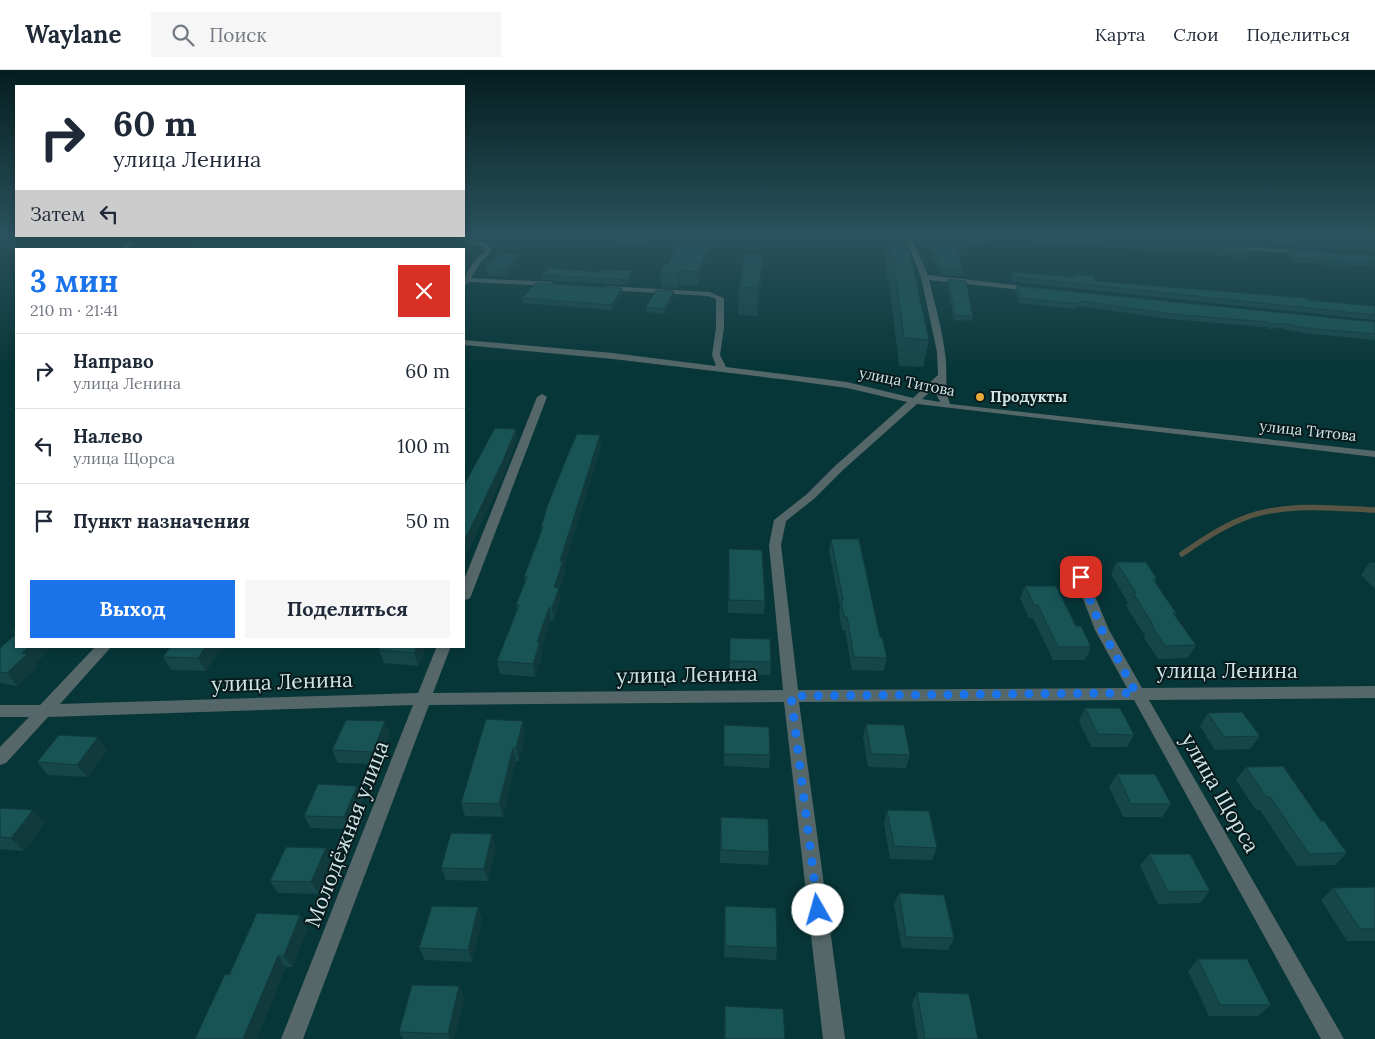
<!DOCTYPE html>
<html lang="ru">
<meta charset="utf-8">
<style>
body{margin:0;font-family:Lora,serif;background:#f6f6f7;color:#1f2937;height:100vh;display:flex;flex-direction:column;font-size:19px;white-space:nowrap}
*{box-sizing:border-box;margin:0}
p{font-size:16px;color:#747a83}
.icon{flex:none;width:28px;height:28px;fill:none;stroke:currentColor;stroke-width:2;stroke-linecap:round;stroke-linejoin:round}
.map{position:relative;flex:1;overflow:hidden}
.side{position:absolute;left:15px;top:178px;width:450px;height:400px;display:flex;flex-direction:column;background:#fff;border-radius:0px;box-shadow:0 2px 8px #0003}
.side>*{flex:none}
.hud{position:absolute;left:15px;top:15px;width:450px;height:152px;border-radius:0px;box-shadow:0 2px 8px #0003;background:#fff;color:#1f2937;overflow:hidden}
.pin{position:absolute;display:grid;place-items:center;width:42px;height:42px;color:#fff;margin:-21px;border-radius:10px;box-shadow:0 2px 8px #0006}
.me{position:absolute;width:55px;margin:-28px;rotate:353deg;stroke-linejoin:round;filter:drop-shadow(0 0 4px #0008)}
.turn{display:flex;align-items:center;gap:18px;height:105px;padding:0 15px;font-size:22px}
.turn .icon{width:65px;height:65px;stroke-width:2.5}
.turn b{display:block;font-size:35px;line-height:42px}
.then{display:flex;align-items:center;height:48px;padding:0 15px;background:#0003;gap:10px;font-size:19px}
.round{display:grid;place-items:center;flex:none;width:52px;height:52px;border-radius:0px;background:#f6f6f7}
.headline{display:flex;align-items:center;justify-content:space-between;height:85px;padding:0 15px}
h1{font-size:30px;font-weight:700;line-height:38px;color:#1a73e8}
.cta{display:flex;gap:10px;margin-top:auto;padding:10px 15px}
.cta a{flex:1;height:58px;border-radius:0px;background:#1a73e8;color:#fff;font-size:20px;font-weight:700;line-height:58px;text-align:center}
.cta a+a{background:#f6f6f7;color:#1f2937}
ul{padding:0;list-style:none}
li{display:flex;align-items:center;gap:15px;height:75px;padding:0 15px;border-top:1px solid #e0e1e3}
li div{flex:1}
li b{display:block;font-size:19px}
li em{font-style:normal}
header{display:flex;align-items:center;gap:30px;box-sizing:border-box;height:70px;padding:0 25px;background:#fff;border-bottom:1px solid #e0e1e3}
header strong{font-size:24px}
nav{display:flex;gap:28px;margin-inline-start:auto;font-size:18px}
.search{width:350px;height:45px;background:#f6f6f7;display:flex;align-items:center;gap:12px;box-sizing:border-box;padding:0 18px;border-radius:0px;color:#747a83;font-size:19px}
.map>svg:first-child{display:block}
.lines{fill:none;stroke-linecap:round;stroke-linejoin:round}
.stream{stroke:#595545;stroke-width:5.5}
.minor{fill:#556768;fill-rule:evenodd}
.wall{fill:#15474a}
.shaded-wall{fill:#113a3c}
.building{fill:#185356;stroke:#113a3c}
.route{stroke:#1a73e8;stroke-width:9;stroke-dasharray:0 16.2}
.poi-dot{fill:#eaaa39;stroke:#081a1b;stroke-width:2}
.labels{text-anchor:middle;stroke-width:4;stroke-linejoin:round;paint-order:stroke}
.far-street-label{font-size:15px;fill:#cfe5e6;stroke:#081a1b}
.far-poi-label{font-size:15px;font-weight:bold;fill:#cfe5e6;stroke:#081a1b;text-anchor:start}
.near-street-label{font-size:21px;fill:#cfe5e6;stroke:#081a1b}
</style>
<header>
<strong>Waylane</strong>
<div class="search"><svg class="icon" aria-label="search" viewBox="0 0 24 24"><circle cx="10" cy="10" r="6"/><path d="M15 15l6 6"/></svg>Поиск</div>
<nav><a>Карта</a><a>Слои</a><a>Поделиться</a></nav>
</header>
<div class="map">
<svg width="1375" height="969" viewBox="0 0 1375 969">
<rect width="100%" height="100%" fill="#073638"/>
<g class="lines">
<path class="stream" d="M1182 484C1201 471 1220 458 1242 449 1284 432 1331 438 1375 440"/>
<path class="minor" d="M904 164H910L928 205 1032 217 1036 219 1032 221 929 210C935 234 942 259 945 283 948 300 944 318 950 334L1375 381V387L917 334 843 400 815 428 786 451 781 475 798 620 1127 618 1095 560 1070 495 1076 491 1082 495 1109 560 1142 618 1375 616V628L1149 630 1344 969H1321L1134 630 799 632 845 969H823L784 632 429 635 303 969H281L413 635 48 647 6 693 0 695V677L29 647H0V635H40L96 576H112L60 634 418 623 437 576H451L433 623 783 620 769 475 774 450 807 424 835 396 907 332 847 318 788 310 613 289 464 275V270L613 283 716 296 712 285 716 258V229L708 226 606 220 602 218 606 216 709 222 724 228V258L720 285 726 297 847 312 913 328 938 305 937 282 921 207ZM937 316 936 323 940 332 922 329Z
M130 166H136L129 179H122Z
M441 166H454L488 174 492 181 481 192 471 208 551 212 555 214 551 216 469 212 464 216C464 202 475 190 485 181L483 176Z
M1227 176 1306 180 1309 182 1306 184 1229 179 1226 177Z
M542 324 547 327 471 526 469 529 464 530V510L537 327Z"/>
</g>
<path class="wall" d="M615 164H652L645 174 616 172Z
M684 164H747L744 170 718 168 698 216 679 215 678 218 661 217 660 203 668 195Z
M875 164H891V165L929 270 923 297 899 296 889 210H886L885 189 889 166 875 165Z
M924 164H991L990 168H986L985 173 964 172 968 179 967 185H958L964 200 963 206 941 205 927 177Z
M1026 164H1076L1250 183 1248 188 1029 171Z
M1080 164H1231L1235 168 1233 173Z
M1264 164H1364L1375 171V182L1278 176Z
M185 166H416V167L402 179H193Z
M1289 180 1375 185V197L1296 193 1287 185Z
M764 185 762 211 757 246 738 245 739 217 741 209V198Z
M521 193 508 207 488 206 486 196Z
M633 201V206L627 215 543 210 542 205Z
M1012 202 1073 207 1074 205 1095 211 1375 236V250L1013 212 1011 207Z
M948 209 973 246 972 251 954 250 947 214Z
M1017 216 1375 252V270L1303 263 1279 258 1268 259 1266 257 1170 249 1079 236 1078 238 1074 239 1020 233 1015 221Z
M622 223 612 240 523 233 522 228Z
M674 226 665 244 646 242V237Z
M601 377 564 497 565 503 559 521 560 530 554 551 551 550 541 580 542 585 535 607 500 604 497 591 517 539 516 535 525 513 524 507 541 462V457Z
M831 469 880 567 887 588 884 601 852 600 845 560H842L839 542 840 536 829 481Z
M729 479 765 531 764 544 728 543Z
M1116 492 1157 509 1155 513 1176 543 1175 546 1196 575 1188 588 1158 589 1144 568 1145 566 1126 536 1128 533 1111 504Z
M1370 492 1375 493V519L1361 505Z
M1025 516 1076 556 1091 577 1085 590H1053L1033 548H1029L1020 528Z
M16 558V576L37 597 17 616 0 613V578L15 565 12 561Z
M730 568 771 592 770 605 730 604Z
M427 576 418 596 384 593 379 580Z
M221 578 206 601 171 600 163 587Z
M1085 638 1134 665 1127 677H1091L1079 651Z
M1208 643 1260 666 1250 679 1215 680 1200 656Z
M866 654 910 685 906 698 868 697 863 667Z
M724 655 770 685 769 698 724 696Z
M390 664 378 694 338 693 332 680Z
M525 664 519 691H516L503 747 465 746 461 733Z
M108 680 87 707 48 705 37 692Z
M1246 697 1321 751 1347 783 1335 795 1297 796 1260 740H1256L1236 710Z
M1117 704 1171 734 1162 747H1123L1109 717Z
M357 716 363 728 350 759 311 758 304 746Z
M0 738 33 740 45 753 24 781 0 779Z
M887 740 937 778 932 790 890 789 884 753Z
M721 747 769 782 768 795 720 793Z
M492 764 496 777 488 811 446 810 441 798Z
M326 778 332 791 319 824 278 823 270 811Z
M1149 784 1210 821 1200 833 1158 834 1140 796Z
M1333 818H1375V871H1347L1321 830Z
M899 823 954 868 948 880 902 878 894 835Z
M725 836 777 878 776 890 724 887Z
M478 837 482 849 472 892 425 890 419 878Z
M308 857 292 897H286L229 905Z
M1198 889 1271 935 1258 946H1209L1188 901Z
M459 916 464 928 454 969H403L399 962Z
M917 922 978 969H918L912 933Z
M725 936 785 969H724Z"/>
<path class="shaded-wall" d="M644 164H652L645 174Z
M715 164H718V168L698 216V202Z
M408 166 416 167 402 179H394Z
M520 184 521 193 508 207 506 198Z
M764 185 762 211 757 246 758 218Z
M633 201V206L627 215V210Z
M679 201V215L678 218 677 204Z
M622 218V223L612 240 611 235Z
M674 221V226L665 244 664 239Z
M516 359 517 371 504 405 464 491V472Z
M600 365 601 377 564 497 565 503 559 521 560 530 554 551 552 538 554 517 560 491Z
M549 538 551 550 541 580 542 585 535 607 533 594 537 572Z
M30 576H54L35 594 37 597 17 616 7 603 22 583Z
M206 576H220L221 578 206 601 198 588Z
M417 576H427L418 596 414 583Z
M385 651 390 664 378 694 373 682Z
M523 651 525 664 519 691 516 678Z
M98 667 108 680 87 707 77 695Z
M513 678 516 691 503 747 499 734Z
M357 716 363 728 350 759 344 747Z
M33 740 45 753 24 781 11 768Z
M492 764 496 777 488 811 484 799Z
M326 778 332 791 319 824 311 812Z
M478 837 482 849 472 892 468 880Z
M300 845 308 857 292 897 284 886Z
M278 886 286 897 257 969H243Z
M459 916 464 928 454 969H450L448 964Z"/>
<path class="building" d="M684 164H715L698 202 679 201 677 204 660 203 665 194 668 195Z
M926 164H985L987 167 962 166 968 179H956L964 200 943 199 928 171Z
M1029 164H1076L1243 176 1250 183 1030 166Z
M1169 164H1231L1235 168Z
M1271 164H1364L1375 171V177L1280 172Z
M889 165 905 166 911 192H912L929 270 904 268 893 185H890Z
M187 166H408L394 179H194Z
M1289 180 1375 185V193L1298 188Z
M500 183 520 184 506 198 486 196Z
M745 184 764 185 758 218 739 217 744 198H741Z
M548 198 600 202 602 199 633 201 627 210 542 205Z
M1012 202 1075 207 1074 205 1093 206 1095 211 1306 228 1308 230 1375 236V245L1014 207Z
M948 209 966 211 973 246 955 245Z
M536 213 622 218 611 235 522 228Z
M1017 216 1375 252V264L1306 258 1281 253 1270 254 1268 252 1172 244 1080 231 1079 233 1076 234 1021 228Z
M656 220 674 221 664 239 646 237Z
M495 358 516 359 502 393 464 472V415Z
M577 364 600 365 560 491H563L554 517 559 518 552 538H549L537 572H540L533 594 497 591 519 535H516L527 507H524L543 457H541L548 434 569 382Z
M831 469H859L880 567H882L887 588 854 587 847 547H844L841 530H843Z
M729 479 762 480 765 531 729 530Z
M1116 492H1146L1157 509H1153L1176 543H1173L1196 575 1165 576 1151 555H1153L1133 523H1136Z
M1370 492 1375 493V497Z
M1025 516H1056L1076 556H1081L1091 577H1058L1038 535H1034Z
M16 558V562L12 561Z
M16 564V576H30L22 583 27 584 7 603 0 602V578Z
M730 568 770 569 771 592 730 591Z
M171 576H206L198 588 163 587Z
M381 576H417L414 583 379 580Z
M1085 638H1120L1134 665 1098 664Z
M1242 642 1260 666 1224 667 1208 643Z
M486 649 523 651 516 678H513L499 734 461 733Z
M346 650 385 651 373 682 332 680Z
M866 654 904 655 910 685 871 684Z
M724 655 769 657 770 685 724 684Z
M59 665 98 667 77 695 37 692Z
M1283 696 1321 751H1324L1347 783 1309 784 1270 727H1266L1246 697Z
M1117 704H1155L1171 734H1131Z
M318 714 357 716 344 747 304 746Z
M0 738 33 740 11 768 0 767Z
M887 740 929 741 937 778 894 776Z
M721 747 768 749 769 782 721 780Z
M451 763 492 764 484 799 441 798Z
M286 777 326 778 311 812 270 811Z
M1149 784H1190L1210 821 1168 822Z
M1374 817 1375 818V859H1360L1333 818Z
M899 823 944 825 954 868 906 867Z
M432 836 478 837 468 880 419 878Z
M725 836 776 838 777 878 725 876Z
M257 843 300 845 284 886H278L243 969H195L225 904 229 905Z
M1198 889H1247L1271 935H1220Z
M412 915 459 916 448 964 399 962Z
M917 922 969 924 978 969H925Z
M725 936 783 939 785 969H725Z"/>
<linearGradient id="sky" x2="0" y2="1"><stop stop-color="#041e1f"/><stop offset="0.55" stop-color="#2b525e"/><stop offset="1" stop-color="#2b525e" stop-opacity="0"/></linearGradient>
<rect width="1375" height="299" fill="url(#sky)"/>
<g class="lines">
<path class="route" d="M818 840 791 626 1136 623 1102 560 1081 507"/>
</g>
<circle class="poi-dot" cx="980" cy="327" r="5"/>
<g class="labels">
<g class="far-street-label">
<text transform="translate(907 312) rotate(11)" y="5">улица Титова</text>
<text transform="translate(1308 361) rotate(6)" y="5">улица Титова</text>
</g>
<g class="far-poi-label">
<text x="990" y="332">Продукты</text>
</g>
<g class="near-street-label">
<text x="1227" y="608">улица Ленина</text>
<text transform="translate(687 605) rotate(-1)" y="7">улица Ленина</text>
<text transform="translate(282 612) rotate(-2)" y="7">улица Ленина</text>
<text transform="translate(1220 723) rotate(60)" y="7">улица Щорса</text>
<text transform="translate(347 764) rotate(-69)" y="7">Молодёжная улица</text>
</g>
</g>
</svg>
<div class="pin" style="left:1081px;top:507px;background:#d93025"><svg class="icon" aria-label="arrive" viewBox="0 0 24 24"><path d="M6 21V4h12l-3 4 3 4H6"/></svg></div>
<svg class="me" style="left:818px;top:840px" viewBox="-20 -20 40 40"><circle r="19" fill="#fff"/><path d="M0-13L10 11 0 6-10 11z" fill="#1a73e8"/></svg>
<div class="hud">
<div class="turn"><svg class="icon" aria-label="right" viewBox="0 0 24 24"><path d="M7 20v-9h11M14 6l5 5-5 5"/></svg><div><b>60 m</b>улица Ленина</div></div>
<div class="then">Затем<svg class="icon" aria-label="left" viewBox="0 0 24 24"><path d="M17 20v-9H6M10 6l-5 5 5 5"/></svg></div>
</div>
<section class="side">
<div class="headline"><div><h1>3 мин</h1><p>210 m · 21:41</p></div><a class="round" style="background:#d93025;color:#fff"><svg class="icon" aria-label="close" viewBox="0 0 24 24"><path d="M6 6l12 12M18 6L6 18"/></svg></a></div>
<ul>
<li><svg class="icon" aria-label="right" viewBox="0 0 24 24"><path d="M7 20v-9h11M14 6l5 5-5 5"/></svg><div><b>Направо</b><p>улица Ленина</p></div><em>60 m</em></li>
<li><svg class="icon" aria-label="left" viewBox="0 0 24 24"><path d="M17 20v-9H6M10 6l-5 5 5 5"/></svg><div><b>Налево</b><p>улица Щорса</p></div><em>100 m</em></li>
<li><svg class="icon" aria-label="arrive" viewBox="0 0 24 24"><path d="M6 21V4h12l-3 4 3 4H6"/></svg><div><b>Пункт назначения</b></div><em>50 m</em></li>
</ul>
<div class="cta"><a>Выход</a><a>Поделиться</a></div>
</section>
</div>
